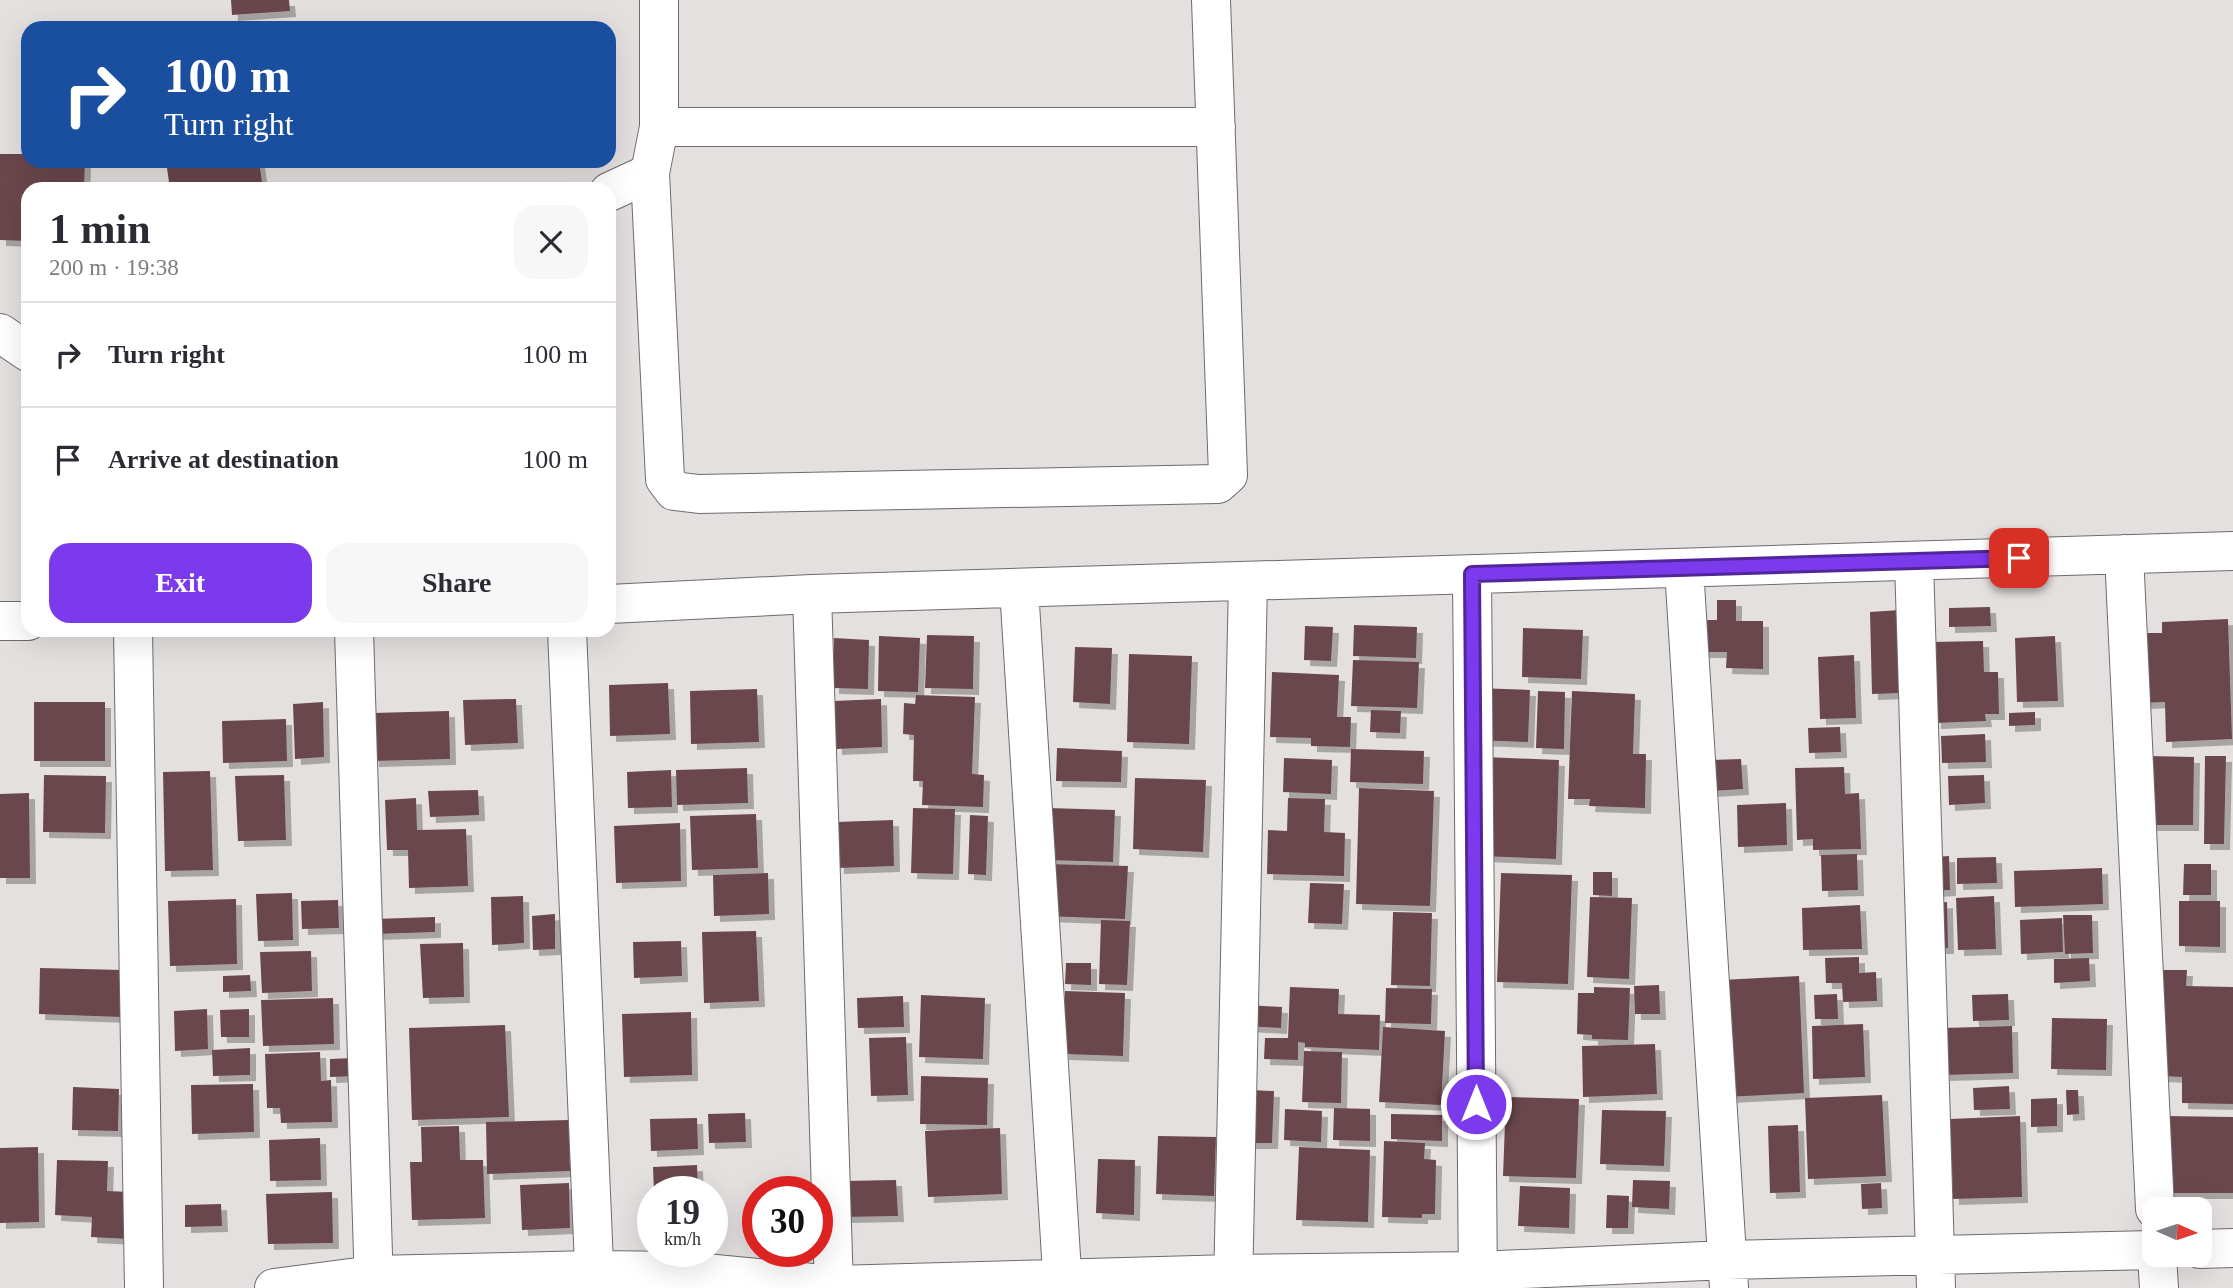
<!DOCTYPE html>
<meta charset="utf-8">
<style>
body{margin:0;font-family:"Times New Roman",serif;background:#f7f7f7;color:#2b2b33;height:100vh;display:flex;flex-direction:column;font-size:26px;white-space:nowrap}
*{box-sizing:border-box;margin:0}
p{font-size:23px;color:#7c7c81}
.icon{flex:none;width:38px;height:38px;fill:none;stroke:currentColor;stroke-width:2;stroke-linecap:round;stroke-linejoin:round}
.map{position:relative;flex:1;overflow:hidden}
.sheet{position:absolute;left:21px;top:182px;width:595px;height:455px;display:flex;flex-direction:column;background:#fff;border-radius:21px;box-shadow:0 7px 28px #0002}
.sheet>*{flex:none}
.guide{position:absolute;left:21px;top:21px;width:595px;height:147px;border-radius:21px;box-shadow:0 7px 28px #0002;background:#1a4fa0;color:#fff;overflow:hidden}
.needle{width:46px;rotate:93deg}
.fabs{position:absolute;left:2142px;top:1197px;display:grid;gap:14px}
.fabs a{display:grid;place-items:center;width:70px;height:70px;border-radius:14px;background:#fff;box-shadow:0 7px 28px #0002;font-size:35px}
.speed{position:absolute;left:637px;top:1176px;display:flex;gap:14px;font-size:35px;font-weight:700;text-align:center}
.speed>*{display:grid;place-content:center;width:91px;height:91px;border-radius:50%;background:#fff;box-shadow:0 7px 28px #0002;line-height:1}
.speed small{font-size:18px;font-weight:400}
.speed .limit{border:10px solid #d22;background:#fff;color:#111}
.pin{position:absolute;display:grid;place-items:center;width:60px;height:60px;color:#fff;margin:-30px;border-radius:14px;box-shadow:0 4px 10px #0006}
.me{position:absolute;width:77px;margin:-38px;rotate:0deg;stroke-linejoin:round;filter:drop-shadow(0 0 5px #0008)}
.turn{display:flex;align-items:center;gap:24px;height:147px;padding:0 28px;font-size:32px}
.turn .icon{width:91px;height:91px;stroke-width:2.5}
.turn b{display:block;font-size:49px;line-height:60px}
.round{display:grid;place-items:center;flex:none;width:74px;height:74px;border-radius:21px;background:#f7f7f7}
.overview{display:flex;align-items:center;justify-content:space-between;height:119px;padding:0 28px}
h1{font-size:42px;font-weight:800;line-height:52px}
.cta{display:flex;gap:14px;margin-top:auto;padding:14px 28px}
.cta a{flex:1;height:80px;border-radius:21px;background:#7c3aed;color:#fff;font-size:28px;font-weight:800;line-height:80px;text-align:center}
.cta a+a{background:#f7f7f7;color:#2b2b33}
ul{padding:0;list-style:none}
li{display:flex;align-items:center;gap:21px;height:105px;padding:0 28px;border-top:2px solid #e1e1e2}
li div{flex:1}
li b{display:block;font-size:26px}
li em{font-style:normal}
.map>svg:first-child{display:block}
.building{fill:#6b474e;filter:url(#shadow)}
.lines{fill:none;stroke-linecap:round;stroke-linejoin:round}
.minor-casing{stroke:#6f6b6b;stroke-width:40}
.minor{stroke:#fff;stroke-width:38}
.route-casing{stroke:#51269a;stroke-width:18}
.route{stroke:#7c3aed;stroke-width:12}
</style>
<div class="map">
<svg width="2233" height="1288" viewBox="0 0 2233 1288">
<defs>
<filter id="shadow"><feDropShadow dx="6" dy="6" stdDeviation="0" flood-color="#0004"/></filter>
</defs>
<rect width="100%" height="100%" fill="#e5e0e0"/>
<path class="building" d="M231 0H289L290 11 232 15Z
M0 154H28V161H85L84 189H28V241L0 240Z
M166 161H259L263 189H170Z
M1717 600H1736V621H1763V669L1726 668 1727 652H1693V620H1717Z
M1990 607 1991 626 1949 627V608Z
M1900 610 1902 693 1872 694 1870 612Z
M2228 619 2232 739 2166 742 2165 702 2143 703 2140 633H2162V622Z
M1354 625 1417 627 1416 658 1353 656Z
M1305 626 1333 627 1331 661 1304 660Z
M1523 628 1583 630 1581 679 1522 677Z
M927 635 974 636 973 689 925 688Z
M879 636 920 638 918 692 878 691Z
M2055 636 2058 701 2017 702 2015 638Z
M834 638 869 640 868 689 833 688Z
M1983 641 1984 672H1998L1999 714H1985L1986 721 1935 723 1932 642Z
M1075 647 1112 648 1110 704 1073 702Z
M1129 654 1192 656 1189 744 1127 742Z
M1854 655 1856 718 1820 719 1818 657Z
M1353 660 1419 662 1417 708 1351 706Z
M1272 672 1339 675 1337 717H1351L1350 747 1311 746V738L1270 737Z
M668 683 670 734 610 736 609 685Z
M1476 688 1530 690 1528 742 1474 740Z
M757 689 759 742 691 744 690 691Z
M1538 691 1565 692 1564 749 1536 748Z
M1572 691 1635 694 1633 754H1646L1645 808 1589 806 1590 799H1568Z
M916 695 975 697 972 774 984 775 983 807 922 805 923 781H913L914 735 903 734 904 703 915 704Z
M516 699 518 743 465 745 463 700Z
M881 699 882 747 836 749 834 701Z
M34 702H105V761H34Z
M323 702 324 757 295 759 293 704Z
M1371 710 1401 711 1400 733 1370 732Z
M449 711 450 759 373 761 372 713Z
M2035 712V725L2009 726V713Z
M286 719 287 761 223 763 222 721Z
M1840 727 1841 752 1809 753 1808 728Z
M1985 734 1986 762 1942 763 1941 736Z
M1057 748 1122 751 1121 782 1056 781Z
M1351 749 1424 751 1423 784 1350 782Z
M2149 756 2194 757 2193 825H2148Z
M2205 756H2226L2224 844H2204Z
M1484 757 1559 760 1556 859 1480 856Z
M1284 758 1332 760 1331 794 1283 792Z
M1741 759 1743 789 1711 791V760Z
M1844 767 1845 794 1859 793 1861 849 1813 850V839L1797 840 1795 768Z
M747 768 748 803 677 805 676 770Z
M671 770 672 807 628 808 627 772Z
M210 771 213 870 165 871 163 772Z
M44 775 106 776 105 833 43 832Z
M284 775 286 840 238 841 235 776Z
M1984 775 1985 803 1949 805 1948 776Z
M1135 778 1206 780 1203 852 1133 849Z
M1359 788 1434 791 1430 906 1356 904Z
M478 790 479 815 430 817 428 791Z
M29 793 30 878H0V794Z
M416 798 417 830 466 829 468 886 409 888 408 850H387L385 800Z
M1288 798 1325 799 1324 832 1345 833 1344 876 1267 874 1268 830 1287 831Z
M1786 803 1787 845 1738 847 1737 805Z
M913 808 955 809 953 874 911 873Z
M1048 808 1115 810 1113 862 1046 860Z
M756 814 758 868 692 870 690 816Z
M970 815 988 816 986 875 968 874Z
M893 820 894 866 838 868 836 822Z
M680 823 681 881 616 883 614 826Z
M1857 854 1858 890 1822 891 1821 855Z
M1949 856 1950 890 1934 891 1933 857Z
M1996 857 1997 883 1957 884V858Z
M1045 864 1128 866 1125 919 1044 916Z
M2184 864H2211V895H2183Z
M2102 868 2103 904 2015 907 2014 871Z
M1593 872H1612V896L1593 895Z
M768 873 769 914 714 916 713 875Z
M1501 873 1572 875 1568 984 1497 982Z
M1310 883 1344 884 1342 924 1308 923Z
M292 893 293 940 258 941 256 894Z
M523 896 524 943 492 945 491 897Z
M1994 896 1996 949 1958 950 1956 898Z
M1590 897 1632 898 1629 979 1587 977Z
M236 899 237 964 170 966 168 901Z
M338 900 339 928 302 929 301 901Z
M2179 901H2220V947L2179 946Z
M1947 902 1948 948H1935L1934 903Z
M1860 905 1862 949 1803 950 1802 908Z
M1393 912 1432 913 1430 986 1391 985Z
M555 914V949L533 950 532 916Z
M2063 915H2092L2093 953 2065 954Z
M435 917V932L374 934V919Z
M2062 918 2063 952 2021 954 2020 920Z
M1101 920 1130 921 1127 985 1099 984Z
M756 931 759 1001 704 1003 702 932Z
M681 941 682 976 634 978 633 942Z
M463 943 464 997 423 998 420 944Z
M311 951 312 991 262 993 260 952Z
M1859 957V973L1876 972 1877 1001 1843 1002 1842 983H1826L1825 958Z
M2089 958 2090 981 2054 983V959Z
M1066 963H1091V985L1065 984Z
M40 968 123 970 121 1017 39 1014Z
M2161 970H2187L2186 986 2233 987V1104L2182 1103V1077L2160 1076Z
M250 975 251 991 223 992V976Z
M1799 976 1804 1093 1726 1097 1721 980Z
M1659 985 1660 1014H1635L1634 986Z
M1290 987 1339 989 1338 1014 1380 1015 1379 1050 1305 1047V1043L1298 1042V1060L1264 1059 1265 1038H1288Z
M1594 987 1630 988 1628 1040 1592 1039V1035L1577 1034 1578 993H1594Z
M1386 988 1432 989 1431 1024 1385 1023Z
M1065 991 1125 993 1123 1056 1063 1054Z
M1837 994 1838 1019H1815L1814 995Z
M2008 994 2009 1020 1973 1021 1972 995Z
M921 995 985 998 983 1059 919 1057Z
M903 996 904 1027 858 1028 857 998Z
M333 998 334 1044 263 1046 261 1000Z
M1245 1005 1282 1007 1281 1028 1244 1026Z
M207 1009 208 1049 175 1051 174 1011Z
M249 1009V1037H221L220 1010Z
M691 1012 692 1075 624 1077 622 1014Z
M2052 1018 2107 1019 2106 1070 2051 1069Z
M1863 1024 1865 1077 1813 1079 1812 1026Z
M505 1025 509 1117 412 1120 409 1028Z
M2012 1026 2013 1073 1944 1075 1943 1028Z
M1383 1027 1445 1031 1441 1105 1379 1102Z
M906 1037 908 1095 871 1096 869 1038Z
M1655 1044 1657 1094 1583 1097 1582 1046Z
M250 1048V1075L213 1076 212 1050Z
M1304 1051 1342 1052 1341 1103 1302 1102Z
M320 1052 321 1081 331 1080 332 1122 281 1123 280 1108H267L265 1054Z
M355 1058 356 1076 330 1077V1059Z
M921 1076 988 1078 987 1125 920 1124Z
M253 1084 254 1132 192 1134 191 1085Z
M2009 1086 2010 1109 1974 1110 1973 1088Z
M73 1087 119 1089 118 1131 72 1130Z
M1249 1090 1274 1091 1272 1143H1248Z
M2066 1090H2078L2079 1114 2067 1115Z
M1882 1095 1886 1176 1808 1179 1805 1098Z
M1506 1097 1579 1099 1576 1178 1503 1176Z
M2057 1098V1126L2031 1127V1099Z
M1334 1108 1370 1109V1141L1333 1140Z
M1285 1109 1322 1111 1321 1142 1284 1140Z
M1602 1110 1666 1111 1664 1166 1600 1164Z
M745 1113 746 1142 709 1143 708 1114Z
M1391 1114 1442 1115V1141L1391 1139Z
M2020 1116 2022 1197 1953 1199 1950 1119Z
M2166 1116 2233 1117V1193H2164Z
M697 1118 698 1149 651 1151 650 1119Z
M569 1120 570 1171 487 1174 486 1122Z
M1798 1125 1800 1192 1770 1193 1768 1126Z
M459 1126 460 1160H483L485 1218 412 1220 410 1162H422L421 1127Z
M1000 1128 1002 1194 928 1197 925 1131Z
M1158 1136 1216 1137 1214 1196 1156 1194Z
M320 1138 321 1180 270 1181 269 1140Z
M1384 1141 1425 1143 1424 1159 1436 1160 1435 1214H1422V1218L1382 1217Z
M38 1147 39 1222 0 1223V1148Z
M1299 1147 1370 1150 1368 1222 1296 1220Z
M1098 1159 1135 1160 1134 1215 1096 1213Z
M57 1160 108 1161 107 1191 130 1192 128 1239 91 1237 92 1217 55 1215Z
M697 1165 698 1192H654L653 1167Z
M896 1180 898 1216 844 1217 843 1181Z
M1633 1180 1670 1181 1669 1209 1632 1207Z
M569 1183 570 1228 522 1230 520 1185Z
M1881 1183 1882 1208 1862 1209 1861 1184Z
M1520 1186 1570 1188 1569 1228 1518 1226Z
M332 1192 333 1243 268 1244 266 1194Z
M1607 1195 1629 1196 1628 1228H1606Z
M221 1204 222 1226 185 1227V1205Z"/>
<g class="lines">
<defs>
<path id="minor" d="M659 0V127L650 173 665 479 674 491 699 494 1218 484 1228 475 1211 0
M659 127H1216
M609 192 650 173
M0 333 28 352
M2124 554 2155 1209
M1914 561 1936 1288
M1684 568 1729 1288
M1472 574 1478 1288
M1019 588 1063 1288
M812 594 834 1288
M609 604 812 594 2233 551
M0 621H28
M133 630 144 1288
M354 630 374 1288
M567 630 595 1288
M2200 1249 2233 1248
M2157 1255 2159 1288
M274 1288 373 1275 594 1270 684 1271 834 1285 1232 1274 1477 1271 1727 1260 2154 1250
M1233 1288 1248 581"/>
</defs>
<use href="#minor" class="minor-casing"/>
<use href="#minor" class="minor"/>
</g>
<g class="lines">
<defs>
<path id="route" d="M1476 1104 1472 574 2019 558"/>
</defs>
<use href="#route" class="route-casing"/>
<use href="#route" class="route"/>
</g>
</svg>
<div class="fabs">
<a><svg class="needle" viewBox="-14 -14 28 28"><path d="M0-13l5 13h-10z" fill="#e53935"/><path d="M0 13l5-13h-10z" fill="#7c7c81"/></svg></a>
</div>
<div class="speed"><div>19<small>km/h</small></div><div class="limit">30</div></div>
<div class="pin" style="left:2019px;top:558px;background:#d93025"><svg class="icon" aria-label="arrive" viewBox="0 0 24 24"><path d="M6 21V4h12l-3 4 3 4H6"/></svg></div>
<svg class="me" style="left:1476px;top:1104px" viewBox="-20 -20 40 40"><circle r="17" fill="#7c3aed" stroke="#fff" stroke-width="3"/><path d="M0-11L8 9 0 5-8 9z" fill="#fff"/></svg>
<div class="guide">
<div class="turn"><svg class="icon" aria-label="right" viewBox="0 0 24 24"><path d="M7 20v-9h11M14 6l5 5-5 5"/></svg><div><b>100 m</b>Turn right</div></div>
</div>
<section class="sheet">
<div class="overview"><div><h1>1 min</h1><p>200 m · 19:38</p></div><a class="round"><svg class="icon" aria-label="close" viewBox="0 0 24 24"><path d="M6 6l12 12M18 6L6 18"/></svg></a></div>
<ul>
<li><svg class="icon" aria-label="right" viewBox="0 0 24 24"><path d="M7 20v-9h11M14 6l5 5-5 5"/></svg><div><b>Turn right</b></div><em>100 m</em></li>
<li><svg class="icon" aria-label="arrive" viewBox="0 0 24 24"><path d="M6 21V4h12l-3 4 3 4H6"/></svg><div><b>Arrive at destination</b></div><em>100 m</em></li>
</ul>
<div class="cta"><a>Exit</a><a>Share</a></div>
</section>
</div>
